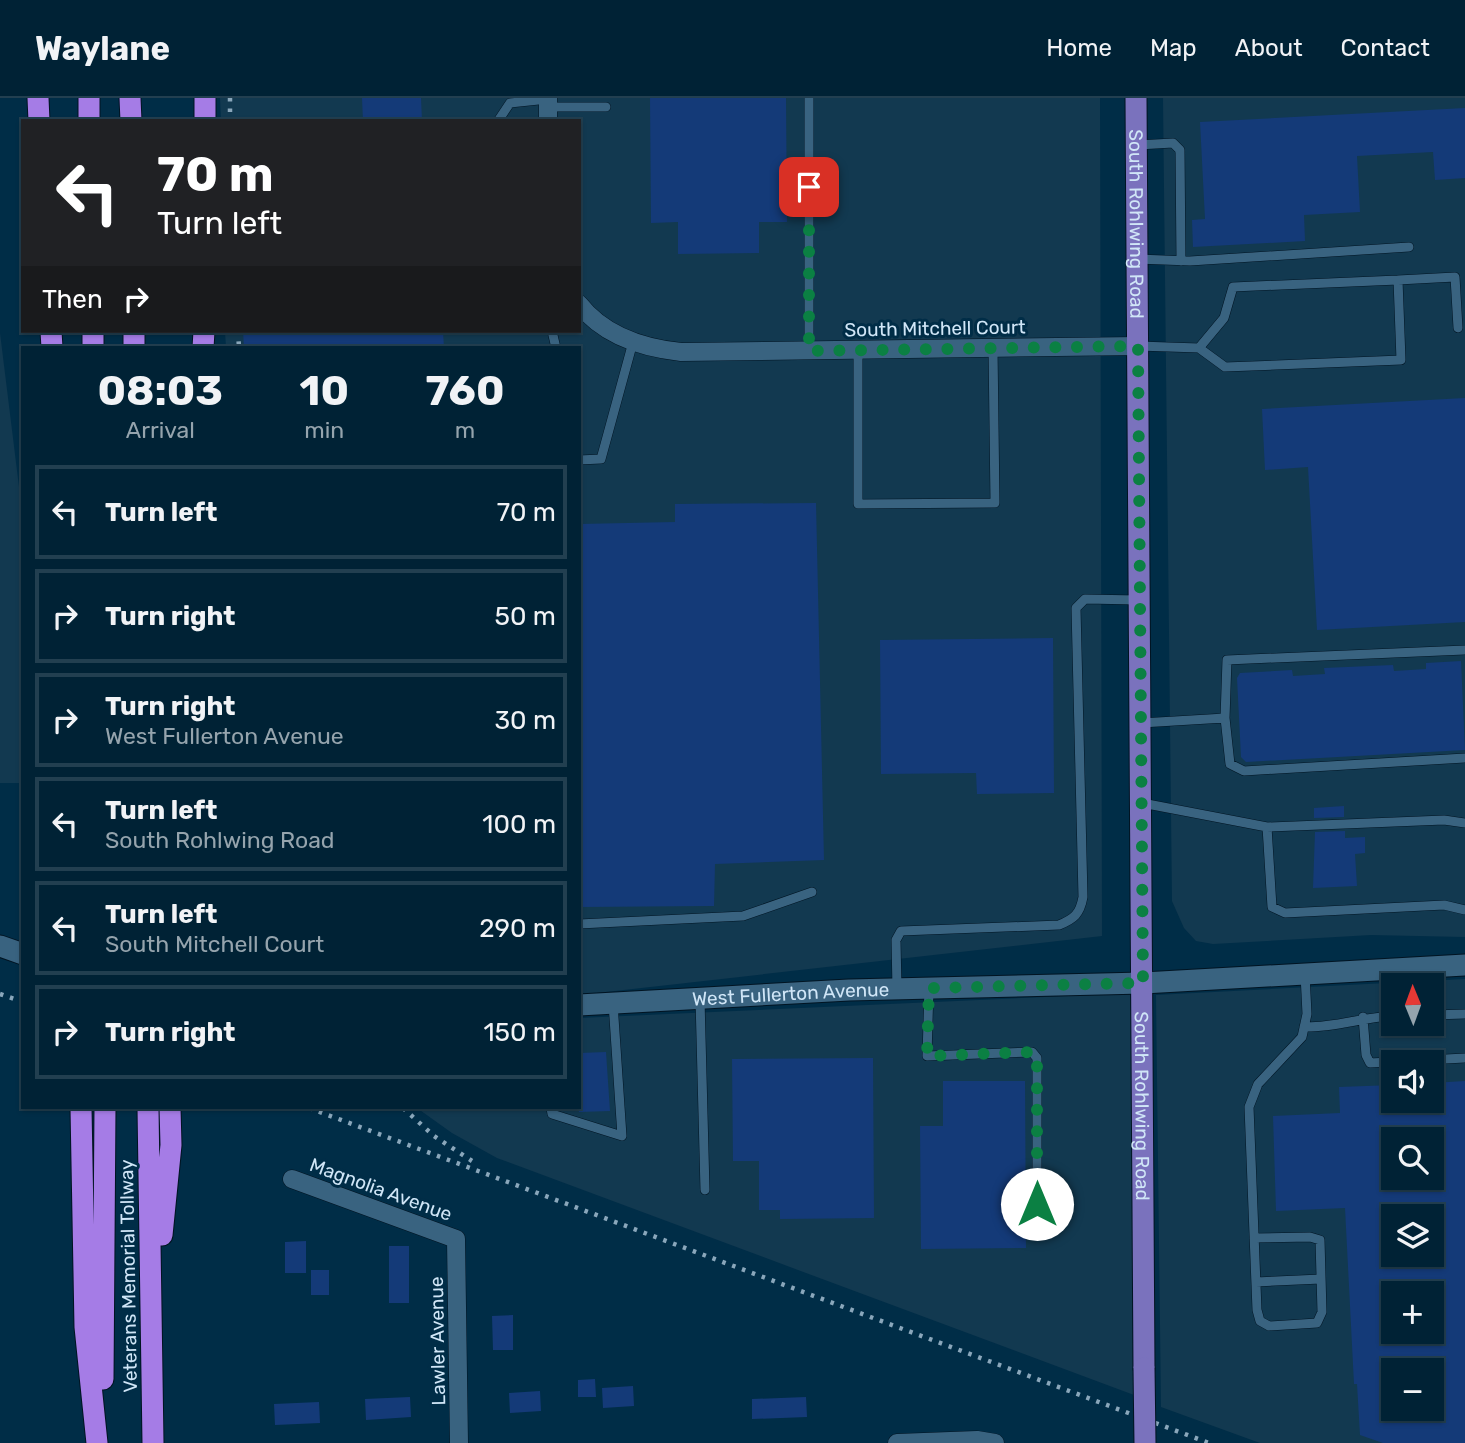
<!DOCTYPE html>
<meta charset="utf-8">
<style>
body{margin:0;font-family:Rubik,sans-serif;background:#0a2a3d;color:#f1f3f6;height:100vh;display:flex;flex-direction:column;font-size:26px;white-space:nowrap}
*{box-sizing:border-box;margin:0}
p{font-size:23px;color:#95a4ad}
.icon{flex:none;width:38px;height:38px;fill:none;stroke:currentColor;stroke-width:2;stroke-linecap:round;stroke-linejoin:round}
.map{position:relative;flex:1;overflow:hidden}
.panel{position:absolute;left:21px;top:248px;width:560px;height:763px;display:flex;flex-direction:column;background:#002235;border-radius:0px;box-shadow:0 2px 5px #0004,0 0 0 2px #223f50}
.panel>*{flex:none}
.banner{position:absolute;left:21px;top:21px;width:560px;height:214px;border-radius:0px;box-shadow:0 2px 5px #0004,0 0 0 2px #223f50;background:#202124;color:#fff;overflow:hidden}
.needle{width:46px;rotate:359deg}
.fabs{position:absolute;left:1381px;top:875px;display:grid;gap:14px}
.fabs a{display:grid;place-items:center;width:63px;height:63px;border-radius:0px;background:#002235;box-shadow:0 2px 5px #0004,0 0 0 2px #223f50;font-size:35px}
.pin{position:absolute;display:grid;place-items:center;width:60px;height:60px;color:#fff;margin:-30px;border-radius:14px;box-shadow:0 4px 10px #0006}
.me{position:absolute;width:77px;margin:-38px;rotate:0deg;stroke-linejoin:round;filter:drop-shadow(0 0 5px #0008)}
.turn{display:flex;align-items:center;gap:24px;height:147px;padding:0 21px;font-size:32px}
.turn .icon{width:91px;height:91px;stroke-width:2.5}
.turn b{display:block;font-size:49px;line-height:60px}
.then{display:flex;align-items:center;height:66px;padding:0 21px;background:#0003;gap:14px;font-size:26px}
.eta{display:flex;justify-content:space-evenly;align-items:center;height:119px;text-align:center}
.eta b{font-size:42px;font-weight:700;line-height:49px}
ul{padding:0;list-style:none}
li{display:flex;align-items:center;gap:21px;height:94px;margin:0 14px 10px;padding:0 7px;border:4px solid #223f50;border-radius:0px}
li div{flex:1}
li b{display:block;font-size:26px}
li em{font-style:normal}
header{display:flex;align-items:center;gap:42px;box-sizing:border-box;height:98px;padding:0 35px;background:#002235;border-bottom:2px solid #223f50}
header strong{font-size:33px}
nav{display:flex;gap:38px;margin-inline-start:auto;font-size:24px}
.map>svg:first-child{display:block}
.built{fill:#123950;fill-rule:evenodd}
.building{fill:#143a78;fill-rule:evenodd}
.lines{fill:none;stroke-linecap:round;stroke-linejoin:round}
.service-casing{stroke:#011422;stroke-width:10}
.minor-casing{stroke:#011422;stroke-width:19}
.tertiary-casing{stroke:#011422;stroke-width:23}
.primary-casing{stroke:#011422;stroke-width:23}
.motorway-casing{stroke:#011422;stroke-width:23}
.service{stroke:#396380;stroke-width:9}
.minor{stroke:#396380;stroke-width:18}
.tertiary{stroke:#396380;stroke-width:21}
.primary{stroke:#7a72bd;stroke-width:21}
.motorway{stroke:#a57ce6;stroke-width:21}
.rail{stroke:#8aa7bb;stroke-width:4.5;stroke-dasharray:3.5 7;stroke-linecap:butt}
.primary-bridge-casing{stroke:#011422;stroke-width:23;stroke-linecap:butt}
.primary-bridge{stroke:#7a72bd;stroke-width:21}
.route{stroke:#0b8043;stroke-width:12;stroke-dasharray:0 21.6}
.labels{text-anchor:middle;stroke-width:6;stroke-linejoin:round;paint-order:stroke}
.street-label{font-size:19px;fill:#d0e6f7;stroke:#002d47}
</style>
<header>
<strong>Waylane</strong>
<nav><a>Home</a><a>Map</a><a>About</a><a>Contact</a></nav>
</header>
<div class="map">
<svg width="1465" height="1345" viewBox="0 0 1465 1345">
<rect width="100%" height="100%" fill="#002d47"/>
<path class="built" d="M220 0H1100L1102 838 579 897V250H226L225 233H579V23H221Z
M1163 0H1465V839L1371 837 1213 846 1196 843 1184 830 1172 803Z
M0 235 23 421V685H0Z
M1465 881V1345H1260L1161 1309 1156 897ZM1393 887H1432V926H1393ZM1393 964H1432V1003H1393ZM1393 1041H1432V1080H1393ZM1393 1118H1432V1157H1393ZM1393 1195H1432V1234H1393ZM1393 1272H1432V1311H1393Z
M1134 895V1297L497 1060 452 1035 417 1010H579V920Z"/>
<path class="building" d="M362 0H421L422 23H363Z
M650 0H786L787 124H759V155L678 156V124L651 125Z
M1465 10V80L1435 82 1433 54 1357 58 1360 114 1304 117 1305 143 1193 149 1192 122 1205 121 1200 24Z
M243 233H443L444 250H244Z
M1465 300V524L1317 532 1308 369 1265 372 1262 311Z
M816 405 824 762 715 766 714 808 579 809V426L675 424V406Z
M1053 540 1054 695 977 696 976 675 881 676 880 542Z
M1461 563 1465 652 1246 664 1241 659 1237 580 1240 575 1292 572 1293 578 1325 576 1324 570 1393 567 1394 573 1426 571V565Z
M1344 708V719L1314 720V710Z
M1345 733V740L1365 739V755L1355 756 1357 788 1313 790 1315 734Z
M606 954 610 1013 579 1014V955Z
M873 960 874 1120 780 1121V1112H759V1063H733L732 961Z
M943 983H1025L1026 1150 921 1151 920 1028H943Z
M1465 983V1345H1383L1360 1337 1357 1286H1354L1345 1110 1276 1113 1273 1018 1340 1015 1339 989 1393 987V1003H1432V985ZM1393 1041H1432V1080H1393ZM1393 1118H1432V1157H1393ZM1393 1195H1432V1234H1393ZM1393 1272H1432V1311H1393Z
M306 1143V1175H285V1144Z
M389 1148H409V1205H389Z
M311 1172H329V1197H311Z
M513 1217V1252H493L492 1218Z
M595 1281 596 1299H578V1282Z
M633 1288 634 1308 603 1310 602 1290Z
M540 1293 541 1313 510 1315 509 1295Z
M410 1299 411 1319 366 1322 365 1301Z
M806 1299 807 1319 752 1321V1301Z
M319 1304 320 1325 275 1327 274 1306Z"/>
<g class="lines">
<defs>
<path id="service" d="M809 0V253
M548 9H606
M498 23 510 5 548 1
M1138 47 1173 45 1180 52 1181 163
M1137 161 1190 163 1409 149
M1398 182 1455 179 1458 230
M552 233 556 250
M1138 248 1199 250 1224 220 1233 189 1398 182 1401 262 1225 269 1199 250
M858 253V406L995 405 993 250
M579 362 601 361 633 244
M1465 552 1227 562 1225 620 1230 666 1244 673 1465 660
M1141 625 1225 620
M1142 705 1267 729 1444 722 1465 725
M1267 729 1272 809 1285 815 1444 807 1465 812
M579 826 743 818 812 794
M929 890 927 958 1032 954 1037 960V1130
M897 891 896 842 901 833 1059 827C1074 821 1080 816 1083 799L1076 510 1085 501 1138 502
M700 901 705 1092
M1432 917 1465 916
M1363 919 1366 957 1370 965 1465 960
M1304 929C1334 930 1363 919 1393 918
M551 1010 552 1016 622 1038 613 905
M1254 1140 1310 1139 1320 1142 1322 1214 1317 1225 1269 1228 1260 1223 1257 1212 1249 1009 1258 986 1302 939 1307 916 1305 876
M1256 1184 1321 1181"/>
<path id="minor" d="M548 0V23
M579 206C604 238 643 250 681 254L1138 248
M292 1081 456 1141 459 1345
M897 1345 977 1342 995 1345"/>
<g id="tertiary">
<path d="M0 848 23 856"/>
<path id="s1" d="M579 907 849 892 1143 885 1465 867"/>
</g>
<g id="primary">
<path id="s2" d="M1136 0 1144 1270"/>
</g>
<path id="motorway" d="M38 0 39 23
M89 0V23
M130 0 131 23
M205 0V23
M51 233 52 250
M93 233V250
M134 233V250
M203 250 204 233
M81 1010 85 1229 97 1345
M148 1010 153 1345
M162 1137 171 1047 170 1010
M103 1281 105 1010"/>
</defs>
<use href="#service" class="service-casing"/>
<use href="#minor" class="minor-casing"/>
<use href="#tertiary" class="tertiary-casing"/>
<use href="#primary" class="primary-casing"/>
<use href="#motorway" class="motorway-casing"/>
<use href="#service" class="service"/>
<use href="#minor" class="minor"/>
<use href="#tertiary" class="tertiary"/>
<use href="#primary" class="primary"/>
<use href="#motorway" class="motorway"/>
<path class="rail" d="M230 0V23
M238 233 239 250
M0 896 23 904
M309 1010 1209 1345
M403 1010 434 1038 472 1063"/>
<defs>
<path id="primary-bridge" d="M1144 1270 1145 1345"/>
</defs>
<use href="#primary-bridge" class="primary-bridge-casing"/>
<use href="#primary-bridge" class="primary-bridge"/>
</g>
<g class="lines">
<path class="route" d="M809 89V253L1138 248 1143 885 929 890 927 958 1032 954 1037 960V1106"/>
</g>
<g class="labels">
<g class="street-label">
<text dy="7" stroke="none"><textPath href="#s2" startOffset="126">South Rohlwing Road</textPath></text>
<text transform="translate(935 230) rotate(-1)" y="7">South Mitchell Court</text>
<text dy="7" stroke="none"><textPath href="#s1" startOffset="212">West Fullerton Avenue</textPath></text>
<text dy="7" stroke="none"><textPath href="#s2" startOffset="1008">South Rohlwing Road</textPath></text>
<text transform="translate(381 1091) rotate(20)" y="7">Magnolia Avenue</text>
<text transform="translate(128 1178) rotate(-91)" y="7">Veterans Memorial Tollway</text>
<text transform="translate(437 1243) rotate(-91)" y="7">Lawler Avenue</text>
</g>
</g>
</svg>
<div class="fabs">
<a><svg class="needle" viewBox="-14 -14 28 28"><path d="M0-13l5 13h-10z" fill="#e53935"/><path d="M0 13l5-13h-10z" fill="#95a4ad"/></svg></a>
<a><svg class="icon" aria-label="sound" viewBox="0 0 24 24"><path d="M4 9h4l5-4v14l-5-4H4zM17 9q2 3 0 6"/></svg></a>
<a><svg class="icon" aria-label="search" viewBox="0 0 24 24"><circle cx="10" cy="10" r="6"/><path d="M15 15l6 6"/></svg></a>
<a><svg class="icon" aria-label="layers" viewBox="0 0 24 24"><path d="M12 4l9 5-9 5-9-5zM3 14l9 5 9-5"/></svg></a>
<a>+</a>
<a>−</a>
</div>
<div class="pin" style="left:809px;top:89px;background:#d93025"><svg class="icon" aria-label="arrive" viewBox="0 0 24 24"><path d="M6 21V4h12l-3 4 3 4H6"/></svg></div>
<svg class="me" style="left:1037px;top:1106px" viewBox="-20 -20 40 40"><circle r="19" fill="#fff"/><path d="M0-13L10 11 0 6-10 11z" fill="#0b8043"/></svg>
<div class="banner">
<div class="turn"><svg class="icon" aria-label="left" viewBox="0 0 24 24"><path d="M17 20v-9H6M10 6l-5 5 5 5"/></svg><div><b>70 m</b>Turn left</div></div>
<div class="then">Then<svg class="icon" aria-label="right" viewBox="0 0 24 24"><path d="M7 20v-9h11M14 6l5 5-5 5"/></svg></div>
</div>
<section class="panel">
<div class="eta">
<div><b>08:03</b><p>Arrival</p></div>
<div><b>10</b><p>min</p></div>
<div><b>760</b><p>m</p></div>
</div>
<ul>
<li><svg class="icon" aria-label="left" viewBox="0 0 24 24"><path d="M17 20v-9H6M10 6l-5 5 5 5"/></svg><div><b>Turn left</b></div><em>70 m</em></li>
<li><svg class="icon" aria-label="right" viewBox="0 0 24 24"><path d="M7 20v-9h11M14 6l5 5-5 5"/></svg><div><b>Turn right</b></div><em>50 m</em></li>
<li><svg class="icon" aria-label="right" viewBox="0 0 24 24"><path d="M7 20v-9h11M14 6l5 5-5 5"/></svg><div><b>Turn right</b><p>West Fullerton Avenue</p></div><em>30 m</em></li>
<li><svg class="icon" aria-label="left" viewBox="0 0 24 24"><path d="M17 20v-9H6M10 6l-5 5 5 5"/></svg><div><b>Turn left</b><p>South Rohlwing Road</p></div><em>100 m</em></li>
<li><svg class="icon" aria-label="left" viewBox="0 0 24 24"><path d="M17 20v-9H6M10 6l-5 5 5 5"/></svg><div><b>Turn left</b><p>South Mitchell Court</p></div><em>290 m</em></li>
<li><svg class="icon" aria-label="right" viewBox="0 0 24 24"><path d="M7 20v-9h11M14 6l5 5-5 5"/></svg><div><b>Turn right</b></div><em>150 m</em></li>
</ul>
</section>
</div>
